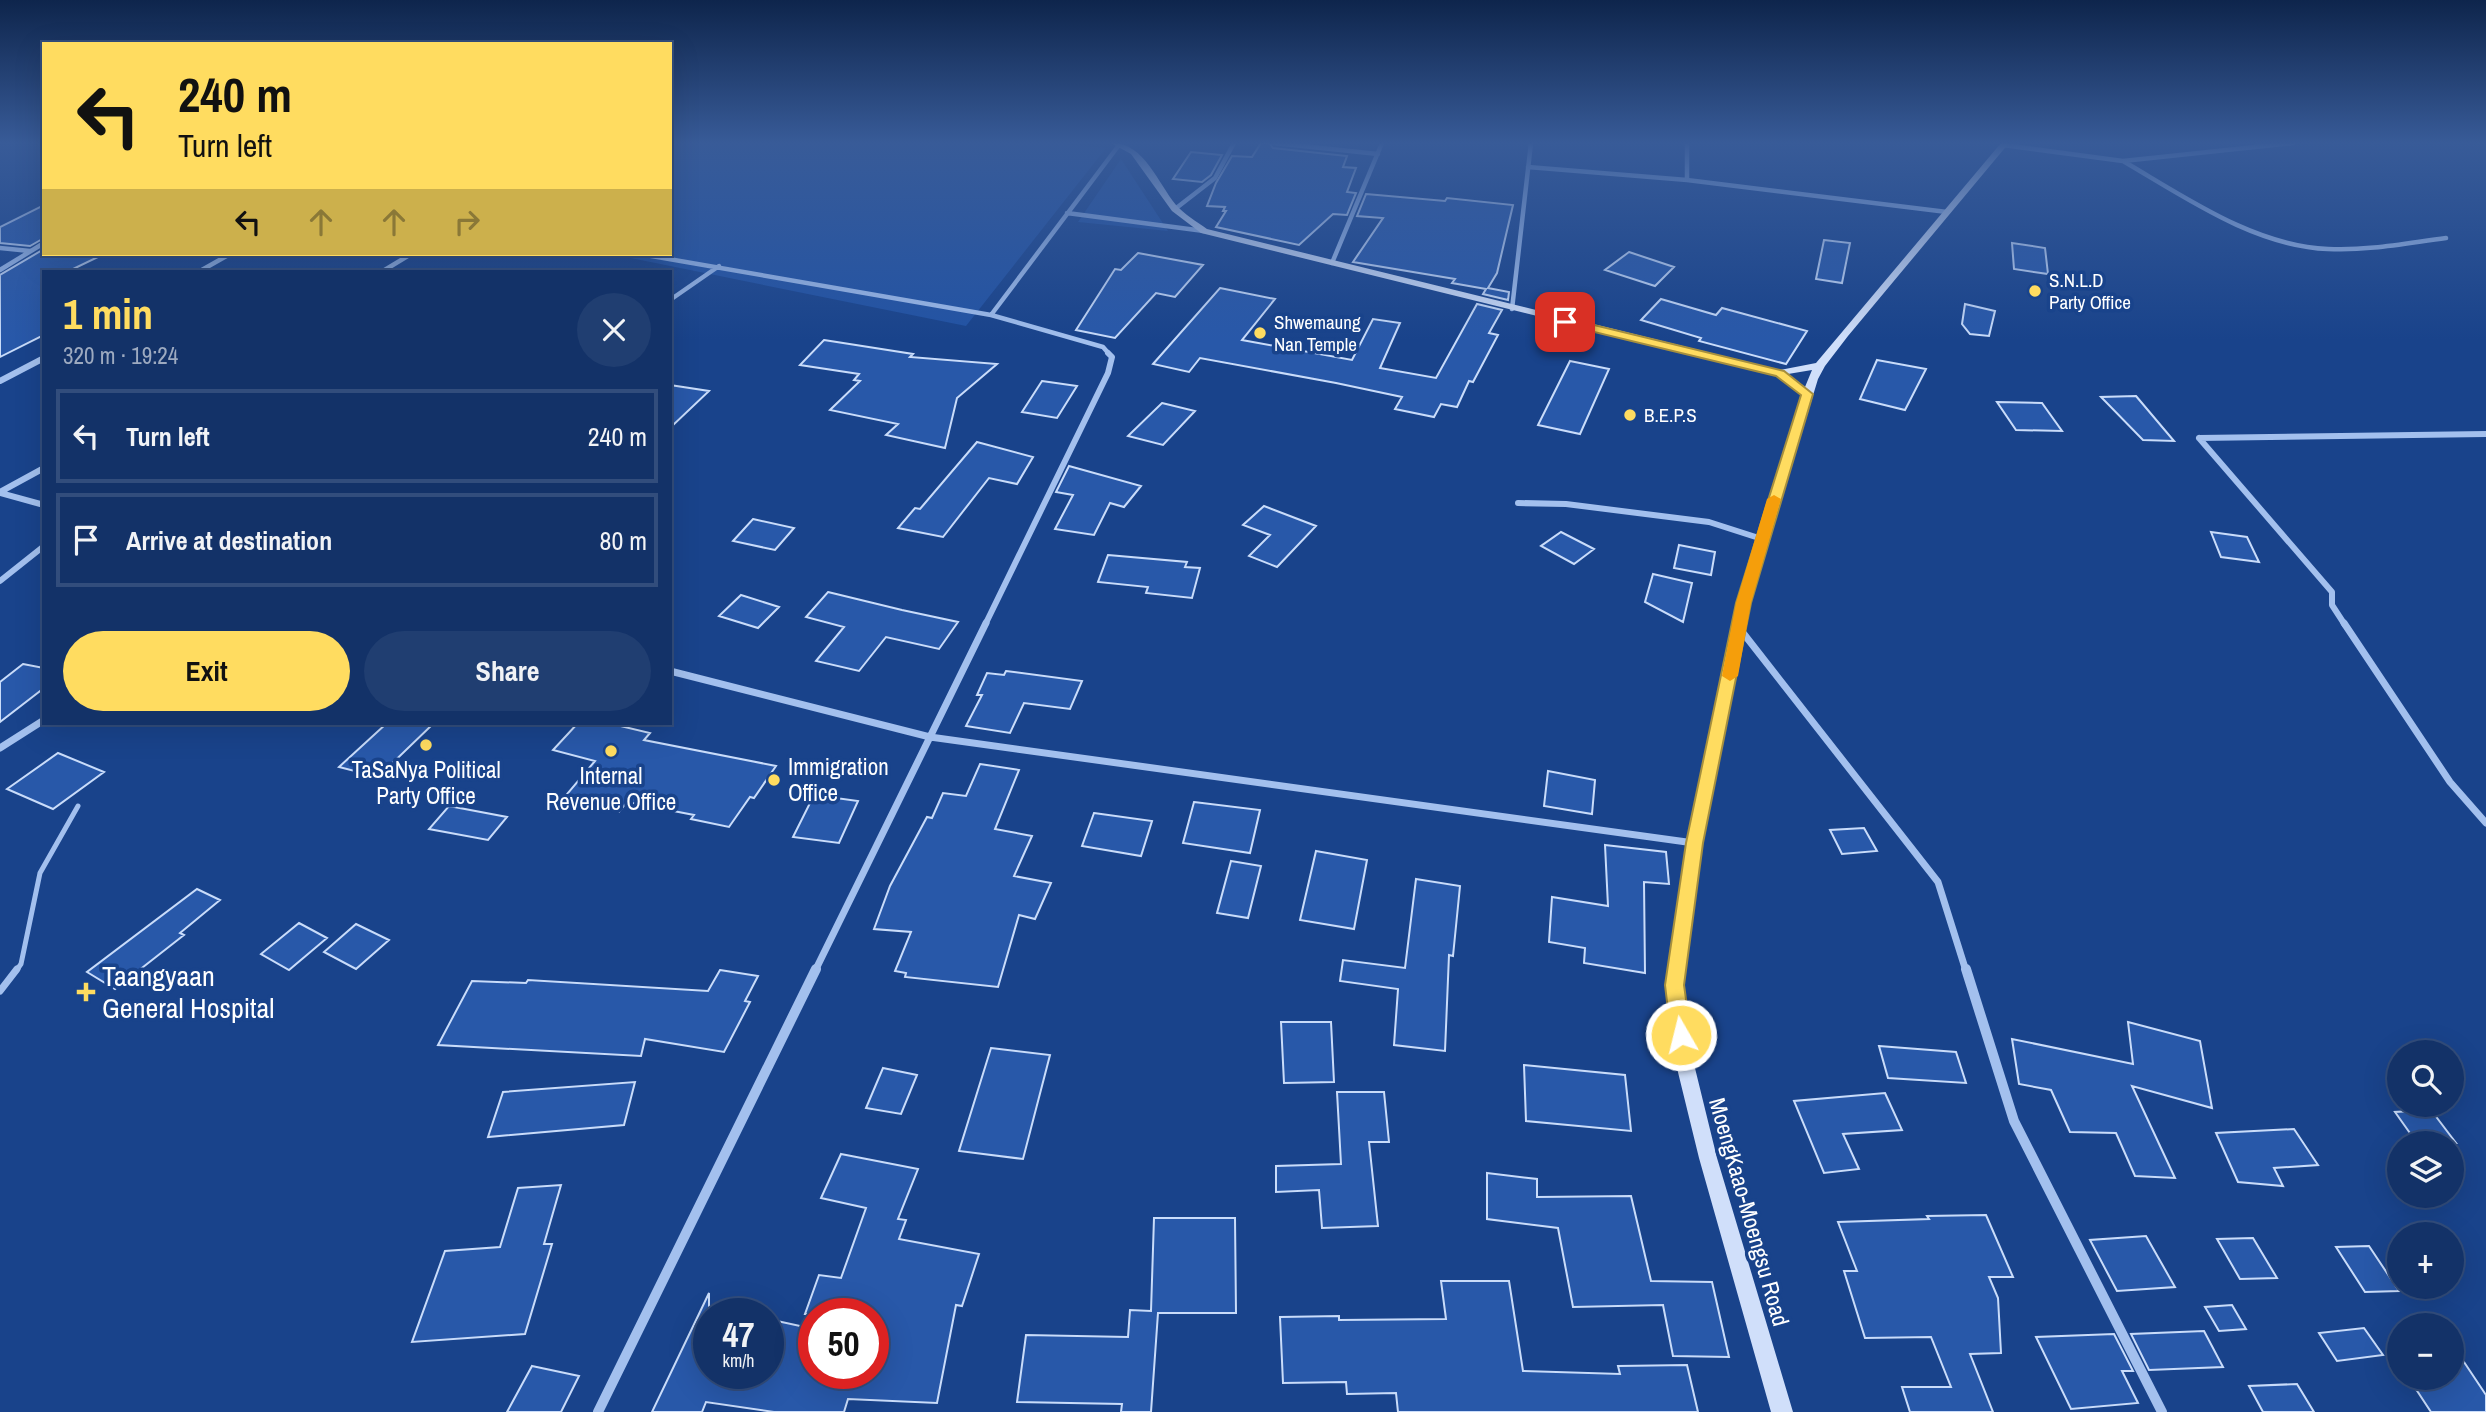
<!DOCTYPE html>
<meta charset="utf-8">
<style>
body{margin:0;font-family:"Archivo Narrow",sans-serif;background:#203e71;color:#f1f3f6;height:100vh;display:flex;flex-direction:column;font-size:26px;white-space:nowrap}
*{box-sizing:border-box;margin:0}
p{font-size:23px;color:#9daac0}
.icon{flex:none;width:38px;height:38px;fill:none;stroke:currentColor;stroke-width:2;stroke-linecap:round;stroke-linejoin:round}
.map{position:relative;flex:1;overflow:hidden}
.drawer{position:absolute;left:42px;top:270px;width:630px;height:455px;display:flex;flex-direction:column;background:#133268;border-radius:0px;box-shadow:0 7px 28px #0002,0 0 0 2px #324d7c}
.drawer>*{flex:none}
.top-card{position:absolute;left:42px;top:42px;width:630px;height:214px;border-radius:0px;box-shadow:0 7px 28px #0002,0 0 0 2px #324d7c;background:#ffdc60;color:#111;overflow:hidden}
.fabs{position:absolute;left:2387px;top:1040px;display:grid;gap:14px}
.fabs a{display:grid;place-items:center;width:77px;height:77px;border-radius:50%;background:#133268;box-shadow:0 7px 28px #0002,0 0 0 2px #324d7c;font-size:35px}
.speed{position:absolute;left:693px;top:1298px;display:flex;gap:14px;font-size:35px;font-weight:700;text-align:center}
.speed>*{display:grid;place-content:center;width:91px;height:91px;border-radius:50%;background:#133268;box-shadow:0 7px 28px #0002,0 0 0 2px #324d7c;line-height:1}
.speed small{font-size:18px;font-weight:400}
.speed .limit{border:10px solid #d22;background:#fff;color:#111}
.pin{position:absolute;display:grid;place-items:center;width:60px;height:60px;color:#fff;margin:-30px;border-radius:14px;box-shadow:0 4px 10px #0006}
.me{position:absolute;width:77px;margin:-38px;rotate:352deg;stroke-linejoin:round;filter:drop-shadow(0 0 5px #0008)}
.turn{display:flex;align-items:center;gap:24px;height:147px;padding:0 21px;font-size:32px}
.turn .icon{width:91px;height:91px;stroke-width:2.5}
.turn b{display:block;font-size:49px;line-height:60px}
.lanes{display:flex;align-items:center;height:66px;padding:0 21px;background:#0003;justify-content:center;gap:35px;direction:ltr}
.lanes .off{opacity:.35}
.round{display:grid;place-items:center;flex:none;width:74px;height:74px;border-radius:37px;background:#203e71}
.overview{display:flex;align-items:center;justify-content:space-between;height:119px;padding:0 21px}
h1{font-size:42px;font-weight:800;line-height:52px;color:#ffdc60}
.cta{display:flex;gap:14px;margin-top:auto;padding:14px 21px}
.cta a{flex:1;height:80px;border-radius:42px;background:#ffdc60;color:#111;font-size:28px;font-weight:800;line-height:80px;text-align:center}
.cta a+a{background:#203e71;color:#f1f3f6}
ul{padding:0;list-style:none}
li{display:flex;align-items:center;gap:21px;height:94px;margin:0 14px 10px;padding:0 7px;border:4px solid #324d7c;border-radius:0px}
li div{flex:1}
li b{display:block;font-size:26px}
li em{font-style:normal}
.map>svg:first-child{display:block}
.green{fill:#2253a4}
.building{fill:#2858a9;stroke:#c9dcfa;stroke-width:2}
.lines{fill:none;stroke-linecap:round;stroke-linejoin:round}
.lane-far1{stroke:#a3c0ee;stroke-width:5}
.lane{stroke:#a3c0ee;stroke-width:7}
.street-far3{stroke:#a3c0ee;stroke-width:4.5}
.street-far2{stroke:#a3c0ee;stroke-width:6}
.street-far1{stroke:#a3c0ee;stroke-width:7}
.street{stroke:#a3c0ee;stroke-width:10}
.secondary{fill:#d0dffa;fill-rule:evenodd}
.route{fill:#ffdc60;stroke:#a68f3e;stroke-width:2}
.slow{fill:#f59e0b}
.poi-dot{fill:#ffdc60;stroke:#19438b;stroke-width:2.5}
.labels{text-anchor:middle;stroke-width:7;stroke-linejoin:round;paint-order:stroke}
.far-poi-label{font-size:19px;fill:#fff;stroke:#19438b;text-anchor:start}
.poi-label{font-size:23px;fill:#fff;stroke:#19438b}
.street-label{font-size:23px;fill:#fff;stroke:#19438b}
.near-poi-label{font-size:28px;fill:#fff;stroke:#19438b;text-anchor:start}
</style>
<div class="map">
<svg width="2486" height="1412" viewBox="0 0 2486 1412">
<rect width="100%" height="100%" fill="#19438b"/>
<path class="green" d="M670 143H1049L1106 148 966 326 611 254H670Z
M1121 159 1168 231 1078 222Z"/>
<path class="building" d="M1261 143H1269L1273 148 1347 156 1343 167 1356 168 1347 192 1356 193 1347 215 1333 214 1299 245 1216 227 1226 211H1223L1225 207 1207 206 1216 183 1232 156 1252 157Z
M1191 152 1222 155 1211 175 1202 182 1173 179Z
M1366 194 1445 201 1447 198 1513 205 1497 273 1488 288 1509 292 1508 300 1483 294 1486 289 1452 283 1455 279 1353 262 1383 218 1357 216Z
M44 205V238L30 246 0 243V227Z
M1824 240 1850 243 1842 283 1816 279Z
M2012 243 2045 248 2048 274 2014 269Z
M44 249V254H104L69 271H44V335L0 357V275Z
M1629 252 1674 267 1655 286 1605 270Z
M1138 253 1203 265 1175 297 1156 293 1115 338 1076 330 1115 269 1121 270Z
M1220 288 1275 299 1242 340 1352 360 1373 319 1400 323 1380 368 1436 378 1477 304 1502 310 1489 333 1498 335 1473 382 1469 381 1457 407 1441 404 1434 417 1395 409 1402 397 1336 383 1200 358 1189 372 1153 364Z
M1661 299 1716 315 1722 308 1807 331 1786 364 1699 341 1701 338 1641 320Z
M1965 304 1995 311 1989 336 1970 334 1962 324Z
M824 340 913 354 910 357 997 364 957 398 945 448 886 435 898 424 830 410 860 381 854 380 859 374 800 365Z
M1877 360 1926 369 1905 410 1860 399Z
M1570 361 1609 369 1580 434 1538 425Z
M1042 381 1077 386 1057 418 1022 412Z
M670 385 709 391 670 428Z
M2136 396 2174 441 2143 440 2101 397Z
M1997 402 2042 403 2062 431 2016 430Z
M1162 403 1195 411 1163 445 1128 436Z
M977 442 1033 457 1017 484 989 478 943 537 898 528 915 508 920 509Z
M1069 466 1141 486 1124 507 1110 503 1094 535 1055 529 1073 495 1056 492Z
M1264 506 1316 526 1277 567 1249 556 1270 535 1243 525Z
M753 519 794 528 775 550 733 541Z
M1561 532 1594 549 1574 564 1541 546Z
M2211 532 2247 537 2259 562 2221 557Z
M1679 545 1715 552 1711 575 1674 568Z
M1108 555 1187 562 1185 567 1200 568 1192 598 1146 593 1148 587 1098 582Z
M1653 574 1692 583 1683 622 1645 602Z
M828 592 902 610 958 622 939 649 886 637 859 671 816 661 844 627 806 617Z
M741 595 779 607 758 628 719 616Z
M23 664 44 668V688L0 722V682Z
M1006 671 1082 681 1070 709 1024 703 1010 733 966 726 982 695H977L987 673 1004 675Z
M387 723H434L378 777 339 767Z
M578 723H608L650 733 644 740 776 766 754 798 750 797 729 827 691 819 694 815 627 802 619 812 562 800 595 761 553 750Z
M58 753 104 772 53 809 7 789Z
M980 764 1019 770 995 829 1032 836 1014 876 1051 883 1035 919 1019 915 998 987 905 977 906 973 895 971 911 932 874 929 890 886 927 817 932 818 943 793 966 796Z
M1548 771 1595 780 1592 814 1544 806Z
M814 795 858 801 839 843 793 837Z
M1194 802 1260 810 1250 853 1183 843Z
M449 806 507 817 488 840 429 829Z
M1094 813 1152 821 1141 856 1082 846Z
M1864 828 1877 851 1842 854 1830 830Z
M1605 845 1666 852 1669 884 1644 882 1645 973 1584 963 1585 948 1549 942 1552 897 1608 906Z
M1316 851 1367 860 1354 929 1300 920Z
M1231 861 1261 866 1248 918 1217 913Z
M1416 879 1460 886 1453 956 1449 955 1445 1051 1394 1045 1398 989 1340 981 1343 960 1405 968Z
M197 889 220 900 180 933 184 935 115 989 87 972Z
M299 923 327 938 289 970 261 954Z
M356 924 389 940 356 969 324 952Z
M720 970 758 976 745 1001 750 1002 724 1052 645 1039 641 1056 438 1045 472 981 526 983 528 980 708 991Z
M1281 1022H1331L1334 1082 1284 1083Z
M2128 1022 2200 1041 2212 1108 2132 1086 2175 1178 2135 1176 2116 1133 2070 1132 2051 1090 2019 1084 2012 1039 2133 1064Z
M1879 1046 1956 1052 1966 1083 1888 1078Z
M991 1048 1050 1055 1023 1159 959 1151Z
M1524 1065 1625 1075 1631 1131 1526 1121Z
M883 1068 917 1075 901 1114 866 1108Z
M635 1082 624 1125 488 1137 503 1092Z
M1337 1092H1384L1389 1142H1369L1378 1226 1322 1228 1319 1190 1276 1192V1166L1341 1164Z
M1885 1093 1902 1130 1843 1134 1859 1169 1824 1173 1794 1101Z
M2431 1110 2456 1143H2417L2395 1112Z
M2294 1129 2318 1165 2274 1168 2283 1186 2238 1182 2216 1133Z
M841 1154 918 1169 898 1219 906 1220 899 1239 979 1254 962 1306 956 1305 937 1403 848 1399 844 1412H774L706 1402 702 1412H652L709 1293V1374H768V1319L814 1329V1374H873V1314H805L819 1275 841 1278 866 1208 821 1198Z
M1487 1173 1537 1179V1197L1631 1196 1651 1281 1712 1282 1729 1357 1673 1356 1663 1305 1573 1307 1558 1228 1487 1219Z
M561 1185 544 1244H552L525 1334 412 1342 445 1251 500 1247 518 1188Z
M1986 1215 2013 1277H1989L1998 1298 2001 1353 1970 1354 1993 1412H1910L1902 1387H1951L1931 1337 1865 1338 1844 1271H1857L1838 1222 1929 1219 1927 1216Z
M1154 1218H1235L1236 1313H1158L1151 1412H1121L1122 1404 1017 1402 1026 1335 1128 1337 1130 1310 1151 1311Z
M2146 1236 2175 1287 2117 1291 2090 1240Z
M2253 1238 2277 1278 2240 1279 2217 1239Z
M2369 1246 2399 1291 2365 1292 2336 1247Z
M1441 1281H1509L1523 1371 1620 1374 1618 1366 1687 1365 1698 1412H1398L1396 1393 1347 1394 1346 1382 1283 1383 1280 1317 1339 1316V1320L1446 1319Z
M2232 1305 2246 1329 2219 1331 2205 1307Z
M2364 1328 2383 1355 2337 1361 2319 1333Z
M2204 1331 2223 1367 2149 1370 2131 1334Z
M2114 1334 2133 1371H2122L2138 1403 2071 1409 2036 1337Z
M2452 1344 2486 1395V1412H2431L2408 1377H2452Z
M532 1366 579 1376 561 1412H507Z
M2297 1384 2314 1412H2263L2249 1386Z"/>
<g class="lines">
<path class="lane-far1" d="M16 971 21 964 40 873 78 806"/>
<path class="lane" d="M0 991 17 969"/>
<path class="street-far3" d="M1274 143 1378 154
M1687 143V180
M2003 145 2123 161 2293 143
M2123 161C2185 197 2254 246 2328 249 2368 251 2407 243 2446 238
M1528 167 1687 180 1947 212
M1175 209 1215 178 1234 143
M1067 213 1204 231
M0 248 30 251
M640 254 991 315 1103 347 1110 355
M1332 263 1382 143
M0 270 44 243
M200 271 230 254
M383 271 411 254
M670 300 719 266
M1512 309 1531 143
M991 315 1119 145"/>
<path class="street-far2" d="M0 381 44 358
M2199 438 2332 592V605L2345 625
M2199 438 2486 434
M0 492 44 468
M0 493 44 505
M1518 503 1566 504 1709 522 1762 539
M0 581 44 546
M985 625 1108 373 1112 357 1108 353"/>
<path class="street-far1" d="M2344 623 2450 782 2486 823
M1740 629 1938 882 1966 971
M670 671 930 737 1694 843
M0 748 44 720
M815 971 986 623"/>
<path class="street" d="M1966 969 2014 1121 2162 1412
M598 1412 816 969"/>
<path class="secondary" d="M1111 143C1143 141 1158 183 1176 205 1184 214 1197 222 1207 229L1780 370 1816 363 2001 143H2009L1848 336 1825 366 1818 379 1750 603 1703 843 1682 985 1693 1060 1717 1158 1793 1412H1771L1699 1158 1675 1060 1666 985 1687 843 1738 603 1803 396 1776 375 1201 233 1172 211 1131 154ZM1812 370 1805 387 1788 374Z"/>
</g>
<linearGradient id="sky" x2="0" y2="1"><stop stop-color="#0e254c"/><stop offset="0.42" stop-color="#385b98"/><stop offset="1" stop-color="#385b98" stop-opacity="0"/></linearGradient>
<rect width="2486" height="340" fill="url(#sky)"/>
<path class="route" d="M1565 318 1784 371 1813 394 1751 603 1703 843 1684 985 1691 1035 1688 1041 1681 1043 1674 1041 1671 1035 1665 985 1686 843 1736 603 1801 395 1776 376 1561 324 1560 322Z"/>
<path class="slow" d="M1774 495 1781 499 1751 603 1738 676 1730 681 1722 676 1736 603 1767 499Z"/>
<g class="poi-dot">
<circle cx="2035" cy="291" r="7"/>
<circle cx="1260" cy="333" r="7"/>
<circle cx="1630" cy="415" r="7"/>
<circle cx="426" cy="745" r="7"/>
<circle cx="611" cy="751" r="7"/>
<circle cx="774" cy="780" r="7"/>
<path d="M82.5 981.5h7v7h7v7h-7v7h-7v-7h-7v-7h7z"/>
</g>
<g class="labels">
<g class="far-poi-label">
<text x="2049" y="287">S.N.L.D<tspan x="2049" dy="22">Party Office</tspan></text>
<text x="1274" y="329">Shwemaung<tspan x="1274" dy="22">Nan Temple</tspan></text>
<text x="1644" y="422">B.E.P.S</text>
</g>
<g class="poi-label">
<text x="788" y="775" text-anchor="start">Immigration<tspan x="788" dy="26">Office</tspan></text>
<text x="426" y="778">TaSaNya Political<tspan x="426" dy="26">Party Office</tspan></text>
<text x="611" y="784">Internal<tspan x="611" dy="26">Revenue Office</tspan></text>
</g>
<g class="street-label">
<text transform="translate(1749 1212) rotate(74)" y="8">MoengKaao-Moengsu Road</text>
</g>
<g class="near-poi-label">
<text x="102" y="986">Taangyaan<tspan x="102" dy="32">General Hospital</tspan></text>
</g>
</g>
</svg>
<div class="fabs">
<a><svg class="icon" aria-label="search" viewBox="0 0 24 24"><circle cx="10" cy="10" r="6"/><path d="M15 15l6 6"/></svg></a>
<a><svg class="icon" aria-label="layers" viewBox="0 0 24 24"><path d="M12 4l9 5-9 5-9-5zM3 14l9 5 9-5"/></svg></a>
<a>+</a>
<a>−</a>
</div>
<div class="speed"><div>47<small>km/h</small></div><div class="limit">50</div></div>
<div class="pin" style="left:1565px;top:322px;background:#d93025"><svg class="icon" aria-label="arrive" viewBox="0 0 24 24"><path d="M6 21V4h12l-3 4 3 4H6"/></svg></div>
<svg class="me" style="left:1681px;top:1035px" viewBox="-20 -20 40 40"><circle r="17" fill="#ffdc60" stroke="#fff" stroke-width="3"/><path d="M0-11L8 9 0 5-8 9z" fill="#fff"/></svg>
<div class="top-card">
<div class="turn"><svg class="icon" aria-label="left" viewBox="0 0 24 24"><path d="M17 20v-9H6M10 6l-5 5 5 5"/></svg><div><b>240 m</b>Turn left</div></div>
<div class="lanes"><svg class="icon" aria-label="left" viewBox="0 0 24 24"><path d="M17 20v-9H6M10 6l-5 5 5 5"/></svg><svg class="icon off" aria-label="ahead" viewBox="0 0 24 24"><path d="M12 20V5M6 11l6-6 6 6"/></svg><svg class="icon off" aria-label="ahead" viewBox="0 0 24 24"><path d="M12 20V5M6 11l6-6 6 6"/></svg><svg class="icon off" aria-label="right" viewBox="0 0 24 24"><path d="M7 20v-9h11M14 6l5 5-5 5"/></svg></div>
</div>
<section class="drawer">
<div class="overview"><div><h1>1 min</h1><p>320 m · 19:24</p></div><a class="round"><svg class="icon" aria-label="close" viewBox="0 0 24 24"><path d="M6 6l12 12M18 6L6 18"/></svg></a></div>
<ul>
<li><svg class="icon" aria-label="left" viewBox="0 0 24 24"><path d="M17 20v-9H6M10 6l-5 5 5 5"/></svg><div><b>Turn left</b></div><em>240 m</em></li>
<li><svg class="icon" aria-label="arrive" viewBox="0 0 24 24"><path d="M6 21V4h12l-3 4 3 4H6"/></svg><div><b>Arrive at destination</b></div><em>80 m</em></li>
</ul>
<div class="cta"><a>Exit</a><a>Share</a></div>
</section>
</div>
